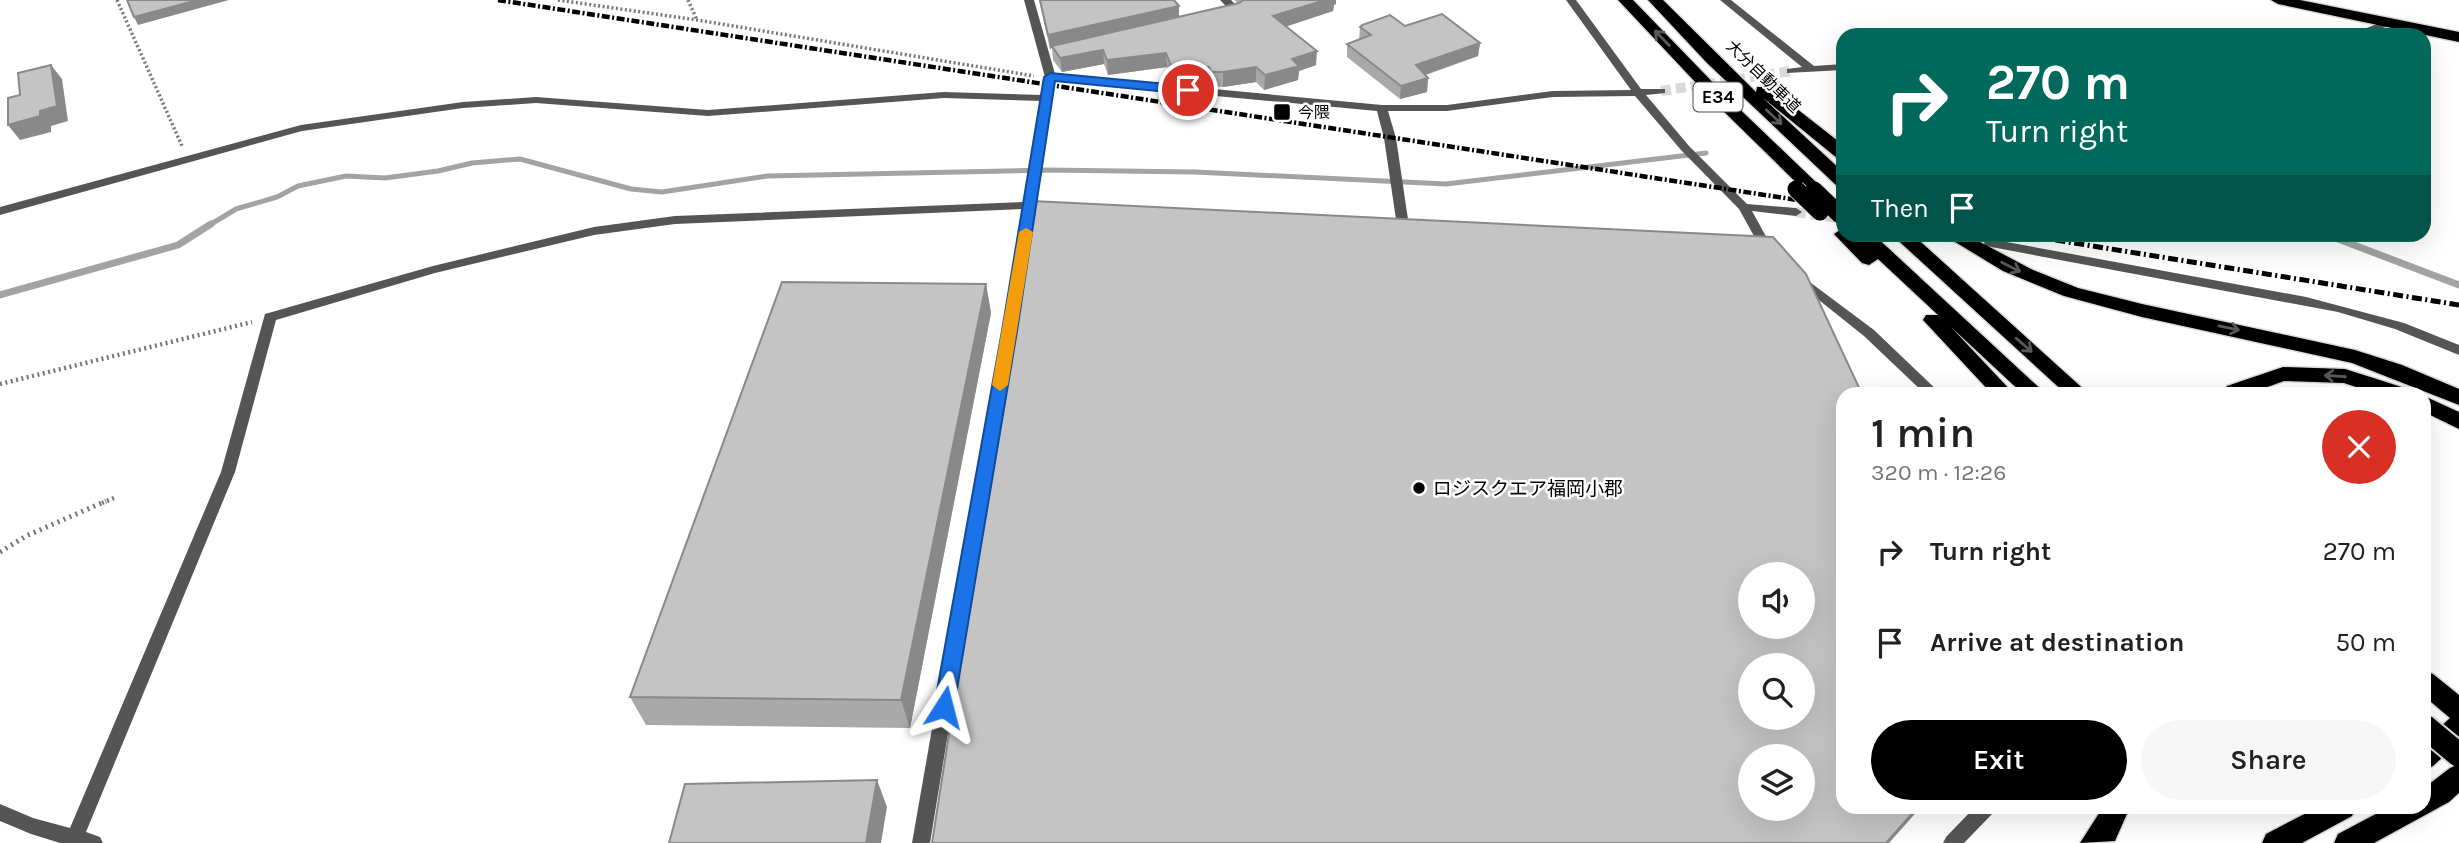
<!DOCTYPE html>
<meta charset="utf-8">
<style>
body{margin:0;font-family:Karla,"Noto Sans JP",sans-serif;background:#f6f6f6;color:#202124;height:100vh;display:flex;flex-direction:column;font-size:26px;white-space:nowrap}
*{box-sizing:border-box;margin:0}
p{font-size:23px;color:#757577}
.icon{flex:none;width:38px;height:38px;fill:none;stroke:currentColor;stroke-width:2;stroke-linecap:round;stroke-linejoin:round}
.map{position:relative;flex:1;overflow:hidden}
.details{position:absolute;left:1836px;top:387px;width:595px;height:427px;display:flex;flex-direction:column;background:#fff;border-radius:21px;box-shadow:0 7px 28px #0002}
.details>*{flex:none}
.banner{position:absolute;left:1836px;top:28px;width:595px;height:214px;border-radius:21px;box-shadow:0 7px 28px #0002;background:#00695c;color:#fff;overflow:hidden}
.buttons{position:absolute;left:1738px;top:562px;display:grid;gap:14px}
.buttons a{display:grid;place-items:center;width:77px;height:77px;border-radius:50%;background:#fff;box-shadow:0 7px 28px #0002;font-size:35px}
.pin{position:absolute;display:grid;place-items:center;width:60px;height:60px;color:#fff;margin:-30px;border:4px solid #fff;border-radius:50%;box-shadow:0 2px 7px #0007}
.me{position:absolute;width:77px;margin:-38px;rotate:9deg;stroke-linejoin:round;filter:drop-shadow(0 0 5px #0008)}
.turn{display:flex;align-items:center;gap:24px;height:147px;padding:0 35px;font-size:32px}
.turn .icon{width:91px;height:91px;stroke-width:2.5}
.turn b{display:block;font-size:49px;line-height:60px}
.then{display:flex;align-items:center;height:66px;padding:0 35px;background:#0003;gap:14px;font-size:26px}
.round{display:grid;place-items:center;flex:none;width:74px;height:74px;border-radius:37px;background:#f6f6f6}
.headline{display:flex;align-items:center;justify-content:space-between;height:119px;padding:0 35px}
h1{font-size:42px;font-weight:600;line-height:52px}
.action{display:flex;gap:14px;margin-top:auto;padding:14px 35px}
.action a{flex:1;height:80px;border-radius:42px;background:#000;color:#fff;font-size:28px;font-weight:600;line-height:80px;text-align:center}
.action a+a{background:#f6f6f6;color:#202124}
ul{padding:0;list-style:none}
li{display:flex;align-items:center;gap:21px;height:91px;padding:0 35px}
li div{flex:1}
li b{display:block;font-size:26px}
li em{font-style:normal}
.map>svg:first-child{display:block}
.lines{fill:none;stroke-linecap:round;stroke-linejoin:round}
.stream-far1{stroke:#a3a3a3;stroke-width:5}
.stream{stroke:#a3a3a3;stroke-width:7}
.street-tunnel-far1{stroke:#d9d9d9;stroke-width:10;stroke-dasharray:10 5;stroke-linecap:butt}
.street-tunnel{stroke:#d9d9d9;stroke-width:13;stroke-dasharray:13 7;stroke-linecap:butt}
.highway-casing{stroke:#dbdbdb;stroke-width:3}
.path-far2{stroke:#777;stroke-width:3.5;stroke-dasharray:2 2.5;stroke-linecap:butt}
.path-far1{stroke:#777;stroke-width:4.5;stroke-dasharray:2 3.5;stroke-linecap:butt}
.path{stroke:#777;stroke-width:5;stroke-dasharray:2 4.5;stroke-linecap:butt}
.street{fill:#555;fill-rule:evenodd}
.highway{fill:#000;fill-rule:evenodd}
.rail-far1{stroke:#000;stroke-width:4.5;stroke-dasharray:8 2.5 2 2.5;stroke-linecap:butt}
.rail{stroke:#000;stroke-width:5;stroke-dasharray:10 3.5 2 3.5;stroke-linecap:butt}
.highway-bridge-far1-casing{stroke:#dbdbdb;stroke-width:19;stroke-linecap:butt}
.highway-bridge-casing{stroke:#dbdbdb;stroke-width:28;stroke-linecap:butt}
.highway-bridge-far1{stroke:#000;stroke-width:17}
.highway-bridge{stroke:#000;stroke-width:24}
.wall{fill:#a9a9a9}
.shaded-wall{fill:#898989}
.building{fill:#c4c4c4;stroke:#898989;stroke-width:2;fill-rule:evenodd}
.oneway{stroke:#595959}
.route{fill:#1a73e8;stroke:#114b97;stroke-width:2}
.slow{fill:#f59e0b}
.poi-dot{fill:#000;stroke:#fff;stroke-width:2.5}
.labels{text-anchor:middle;stroke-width:5;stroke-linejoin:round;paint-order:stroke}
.far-street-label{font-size:16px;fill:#000;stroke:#fff}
.far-poi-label{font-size:16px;fill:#000;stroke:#fff;text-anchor:start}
.shield{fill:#fff;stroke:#4c4c4c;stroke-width:2}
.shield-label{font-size:18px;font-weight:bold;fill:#000}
.poi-label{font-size:19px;fill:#000;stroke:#fff;text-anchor:start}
</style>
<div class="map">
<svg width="2459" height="843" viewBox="0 0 2459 843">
<rect width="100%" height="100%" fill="#fff"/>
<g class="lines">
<path class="stream-far1" d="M208 226 236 209 277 197 298 186 346 176 385 178 438 171 472 163 520 159 631 189 662 192 767 176 1048 170 1195 172 1446 184 1706 153"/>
<path class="stream" d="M2325 234 2459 285
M0 295 178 245 211 224"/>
<path class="street-tunnel-far1" d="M1661 91 1791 71
M1796 212 1843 219"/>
<path class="street-tunnel" d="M1935 234 1990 243"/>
<defs>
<path id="highway" d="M1618 0H1633L1726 96 1820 186 1823 190 1820 194H1808L1714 102Z
M1648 0H1663L1756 92 1757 87H1769L1843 145V159L1837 158 1762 97 1843 172V187L1837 186 1707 63Z
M2271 0H2300L2459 32V42L2278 4Z
M1843 228V234H1873L2046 394H2023L1951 327 2014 394H1992L1923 320 1926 315H1938L1878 259 1869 265 1862 263 1834 234Z
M1891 234H1912L2089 394H2066Z
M1942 234H1965L2031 269 2078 288 2142 304 2355 350 2402 365 2459 389V405L2352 363 2142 317 2064 296 2003 271Z
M2283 367 2345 369 2408 389 2411 394H2377L2344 383 2284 381 2248 394H2222L2227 386Z
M2424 396 2459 412V429L2424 412Z
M2424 671 2433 674 2459 695V742L2433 766 2424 770V742L2450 718 2424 696Z
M2459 764V793L2449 802 2374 843H2334L2338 834 2389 807H2424V788L2450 768Z
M2103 807H2130L2115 841 2080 843Z
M2318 807H2356L2352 816 2302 843H2262L2266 834Z"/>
</defs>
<use href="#highway" class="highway-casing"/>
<path class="path-far2" d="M117 0 182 146
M558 0 697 20 1034 76
M688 0 697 20"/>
<path class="path-far1" d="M0 384 252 322
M102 503 114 498"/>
<path class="path" d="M0 552 26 536 106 501"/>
<path class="street" d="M1024 0H1034L1055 74 1382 105H1447L1553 91 1631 90 1566 0H1576L1641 89H1665V93L1646 95 1689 146 1747 204 1796 208 1802 212 1796 216 1752 211 1774 251 1772 254H1764L1739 209 1681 150 1635 96 1553 97 1447 111H1388L1396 138 1410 233 1404 237 1398 233 1384 138 1377 111 1055 81 930 843H912L1023 209 675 224 594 235 435 273 276 320 235 472 86 832 100 837 103 843H60L31 834 0 821V804L33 818 70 828 221 472 265 314 433 266 594 227 675 216 1024 202 1042 101 944 98 708 116 536 103 463 108 302 131 0 215V207L301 125 463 102 536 97 708 110 944 92 1043 95 1045 77Z
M1220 0H1231L1243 12 1238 15 1225 16V12L1231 11Z
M1720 0H1731L1814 66 1843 64V70L1787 73V69L1802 67Z
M2387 20 2391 21V25L2363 35H2349Z
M1990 239 2306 297 2404 323 2459 345V355L2395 329 2338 312 1986 246 1984 243 1986 240Z
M1799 274 1874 330 1941 394H1925L1864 336 1795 281 1793 278 1795 275Z
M1975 807H1996L1993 813 1964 843H1943L1946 837Z"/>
<use href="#highway" class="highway"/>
<path class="rail-far1" d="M498 0 1843 207"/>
<path class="rail" d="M2018 234 2459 305"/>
<defs>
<path id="highway-bridge-far1" d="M1796 189 1820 212
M1814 190 1840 215"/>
<path id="highway-bridge" d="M2424 726 2459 755"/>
</defs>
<use href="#highway-bridge-far1" class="highway-bridge-far1-casing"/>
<use href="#highway-bridge" class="highway-bridge-casing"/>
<use href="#highway-bridge-far1" class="highway-bridge-far1"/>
<use href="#highway-bridge" class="highway-bridge"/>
</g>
<path class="wall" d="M1039 0H1174L1179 6V17L1238 3 1234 0H1336V4L1334 5 1333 11 1286 26 1316 65 1299 71 1298 80 1264 90 1256 82 1223 87 1212 86 1209 82H1172L1167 67 1108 75 1104 64 1062 72 1053 60 1052 48 1050 49Z
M1405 26 1480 43 1478 56 1426 75 1428 78 1427 92 1400 99 1347 57V44L1359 40 1360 27Z
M986 284 991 313 910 728 646 725 630 697Z"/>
<path class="shaded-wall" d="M198 0H229L138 25 134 17Z
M1325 0H1336V4L1334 5 1333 11 1273 31V16Z
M1179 6V20L1052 46V48L1050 49 1048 35Z
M1480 43 1478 56 1415 78 1416 65Z
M1103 50 1104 64 1062 72 1060 58Z
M1317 51 1316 65 1299 71 1298 80 1264 90 1265 75 1292 59Z
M1166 53 1167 67 1108 75 1107 60Z
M51 65 62 79 68 121 51 126V132L20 140 8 125 40 111Z
M1256 67V82L1223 87V72Z
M1428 78 1427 92 1400 99 1401 86Z
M986 284 991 313 910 728 901 700Z
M877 780 887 807 881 843H866Z
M1918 807H1921L1889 843H1886Z"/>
<path class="building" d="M127 0H198L134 17Z
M1040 0H1174L1179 6 1048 35Z
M1244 0H1325L1273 16 1317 51 1292 59 1299 66 1265 75 1256 67 1223 72H1211L1209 67 1172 68 1166 53 1107 60 1103 50 1060 58 1052 46 1239 3Z
M1442 14 1480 43 1416 65 1428 78 1401 86 1347 44 1371 35 1360 27 1362 25 1390 15 1405 26Z
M51 65 57 106 40 111V116L8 125V98L20 95 18 73Z
M1032 201 1773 237 1806 274 1862 394H1843V807H1918L1886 843H932ZM1750 574H1802V626H1750ZM1750 665H1802V718H1750ZM1750 756H1802V808H1750Z
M782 282 986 284 901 700 630 697Z
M877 780 866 843H669L685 784Z"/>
<defs><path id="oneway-shaft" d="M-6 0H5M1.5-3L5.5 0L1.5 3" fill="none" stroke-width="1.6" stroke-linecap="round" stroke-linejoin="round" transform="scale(1.75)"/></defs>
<g class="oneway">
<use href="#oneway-shaft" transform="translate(1662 38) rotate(-134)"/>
<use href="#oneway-shaft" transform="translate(1774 117) rotate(43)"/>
<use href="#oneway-shaft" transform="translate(2011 267) rotate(27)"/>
<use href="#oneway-shaft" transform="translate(2229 328) rotate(12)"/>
<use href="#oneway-shaft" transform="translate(2024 345) rotate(41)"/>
<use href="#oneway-shaft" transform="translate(2335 376) rotate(-176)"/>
</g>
<path class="route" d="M1050 73 1188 86 1194 90 1188 94 1055 81 1017 331 954 707 951 713 944 716 937 713 934 707 1002 331 1044 77Z"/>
<path class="slow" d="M1026 228 1033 232 1008 385 1000 391 992 385 1019 232Z"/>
<g class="poi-dot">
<rect x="1273" y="103" width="18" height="18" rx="3.5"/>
<circle cx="1419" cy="488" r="7"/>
</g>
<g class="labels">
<g class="far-street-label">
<text transform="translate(1764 76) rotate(44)" y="6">大分自動車道</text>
</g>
<g class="far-poi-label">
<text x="1298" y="118">今隈</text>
</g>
<rect class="shield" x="1693.5" y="82.5" width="49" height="29" rx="5"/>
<g class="shield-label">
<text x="1718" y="103">E34</text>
</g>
<g class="poi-label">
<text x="1433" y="495">ロジスクエア福岡小郡</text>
</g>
</g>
</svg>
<div class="buttons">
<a><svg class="icon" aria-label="sound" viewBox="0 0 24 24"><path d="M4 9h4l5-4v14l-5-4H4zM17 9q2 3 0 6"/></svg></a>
<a><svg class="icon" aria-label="search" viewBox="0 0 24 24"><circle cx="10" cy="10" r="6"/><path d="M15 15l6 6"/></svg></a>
<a><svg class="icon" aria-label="layers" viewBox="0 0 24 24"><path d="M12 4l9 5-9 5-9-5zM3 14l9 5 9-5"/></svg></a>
</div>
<div class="pin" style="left:1188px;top:90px;background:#d93025"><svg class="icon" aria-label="arrive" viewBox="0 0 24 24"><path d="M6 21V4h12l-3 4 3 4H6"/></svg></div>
<svg class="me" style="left:944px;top:707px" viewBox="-20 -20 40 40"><path d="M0-17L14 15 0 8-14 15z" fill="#1a73e8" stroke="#fff" stroke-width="4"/></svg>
<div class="banner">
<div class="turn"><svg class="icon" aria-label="right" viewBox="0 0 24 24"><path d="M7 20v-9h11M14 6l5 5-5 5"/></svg><div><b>270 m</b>Turn right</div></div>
<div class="then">Then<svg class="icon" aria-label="arrive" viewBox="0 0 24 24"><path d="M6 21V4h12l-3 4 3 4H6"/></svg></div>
</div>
<section class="details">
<div class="headline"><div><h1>1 min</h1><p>320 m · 12:26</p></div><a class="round" style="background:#d93025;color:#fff"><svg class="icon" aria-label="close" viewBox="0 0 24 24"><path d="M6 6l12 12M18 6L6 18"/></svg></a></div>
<ul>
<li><svg class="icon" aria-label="right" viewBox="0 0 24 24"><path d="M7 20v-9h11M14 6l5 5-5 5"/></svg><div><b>Turn right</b></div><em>270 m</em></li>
<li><svg class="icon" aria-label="arrive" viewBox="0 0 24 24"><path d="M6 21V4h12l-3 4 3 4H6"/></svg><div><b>Arrive at destination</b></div><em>50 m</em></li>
</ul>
<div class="action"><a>Exit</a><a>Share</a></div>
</section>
</div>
